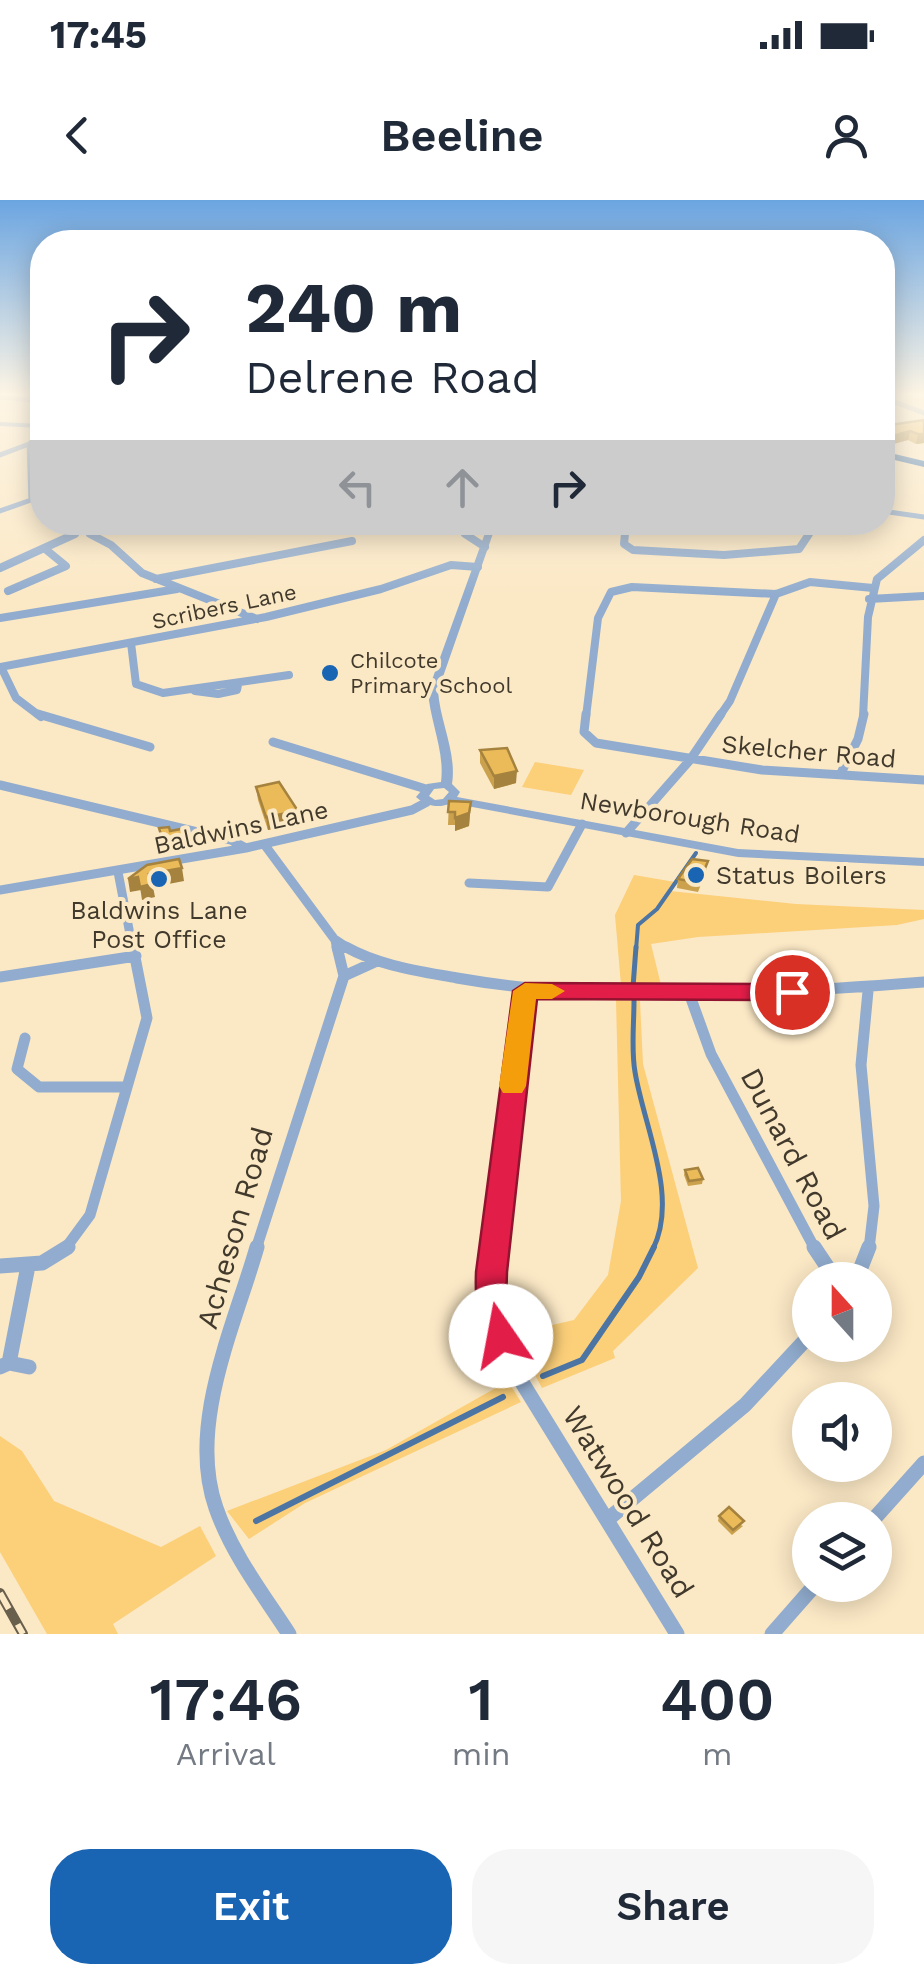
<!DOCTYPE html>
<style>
body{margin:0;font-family:"Work Sans",sans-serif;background:#f6f6f7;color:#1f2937;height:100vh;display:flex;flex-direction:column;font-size:38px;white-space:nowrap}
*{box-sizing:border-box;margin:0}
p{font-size:32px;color:#747a83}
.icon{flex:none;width:55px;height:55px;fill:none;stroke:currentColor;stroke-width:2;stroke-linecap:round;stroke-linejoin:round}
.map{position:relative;height:1434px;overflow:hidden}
.details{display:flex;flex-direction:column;background:#fff;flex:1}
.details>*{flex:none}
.banner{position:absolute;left:30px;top:30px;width:865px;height:305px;border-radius:40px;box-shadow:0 5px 25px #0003;background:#fff;color:#1f2937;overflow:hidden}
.needle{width:65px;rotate:339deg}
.controls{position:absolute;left:792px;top:1062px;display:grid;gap:20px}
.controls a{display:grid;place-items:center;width:100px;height:100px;border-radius:50%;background:#fff;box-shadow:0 5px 25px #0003;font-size:50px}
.pin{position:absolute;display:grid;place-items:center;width:85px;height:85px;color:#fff;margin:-42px;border:5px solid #fff;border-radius:50%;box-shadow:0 2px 10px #0007}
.me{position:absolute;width:110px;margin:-55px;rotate:348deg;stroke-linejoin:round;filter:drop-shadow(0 0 8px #0008)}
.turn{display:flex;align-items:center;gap:35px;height:210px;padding:0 50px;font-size:45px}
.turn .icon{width:130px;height:130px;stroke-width:2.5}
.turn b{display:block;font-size:70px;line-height:85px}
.lanes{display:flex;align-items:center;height:95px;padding:0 50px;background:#0003;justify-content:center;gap:50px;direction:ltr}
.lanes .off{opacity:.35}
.eta{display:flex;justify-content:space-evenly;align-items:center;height:170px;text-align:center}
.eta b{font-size:60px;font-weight:600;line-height:70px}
.cta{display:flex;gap:20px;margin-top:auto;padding:20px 50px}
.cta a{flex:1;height:115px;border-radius:40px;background:#1964b3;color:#fff;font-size:40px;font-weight:600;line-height:115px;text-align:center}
.cta a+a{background:#f6f6f7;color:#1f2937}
.status{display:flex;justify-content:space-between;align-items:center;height:70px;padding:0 50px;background:#fff;direction:ltr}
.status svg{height:28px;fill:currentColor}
header{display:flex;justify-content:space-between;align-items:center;height:130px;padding:0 50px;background:#fff;font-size:45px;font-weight:600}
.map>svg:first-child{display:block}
.green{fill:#fccf79}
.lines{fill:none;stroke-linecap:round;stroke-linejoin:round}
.stream-far2{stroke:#4c75a4;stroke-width:4}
.stream-far1{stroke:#4c75a4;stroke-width:5}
.stream{stroke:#4c75a4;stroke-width:6}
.minor-far4{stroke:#91acce;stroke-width:5}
.minor-far3{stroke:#91acce;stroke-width:8}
.minor-far2{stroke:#91acce;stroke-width:9}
.minor-far1{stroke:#91acce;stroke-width:11}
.minor{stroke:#91acce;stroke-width:15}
.tertiary{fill:#91acce;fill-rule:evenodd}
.trunk{fill:#326cac;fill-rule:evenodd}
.rail-casing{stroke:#685f4c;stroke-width:10}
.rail{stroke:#fbe8c5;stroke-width:6;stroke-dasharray:18;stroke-linecap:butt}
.wall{fill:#cba14d}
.shaded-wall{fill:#a5833e}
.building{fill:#ecbb59;stroke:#a5833e;stroke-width:2.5}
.route{fill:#e11d48;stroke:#92132f;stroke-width:2.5}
.slow{fill:#f59e0b}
.poi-dot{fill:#1964b3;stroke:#fbe8c5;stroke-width:4}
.labels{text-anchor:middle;stroke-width:8;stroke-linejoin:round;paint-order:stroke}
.far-street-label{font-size:22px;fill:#413a2c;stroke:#fbe8c5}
.far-poi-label{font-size:22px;fill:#413a2c;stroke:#fbe8c5;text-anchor:start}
.street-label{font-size:25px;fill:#413a2c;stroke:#fbe8c5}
.poi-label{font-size:25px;fill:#413a2c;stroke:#fbe8c5;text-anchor:start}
.near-street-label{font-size:30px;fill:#413a2c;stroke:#fbe8c5}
</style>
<div class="status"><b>17:45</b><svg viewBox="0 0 49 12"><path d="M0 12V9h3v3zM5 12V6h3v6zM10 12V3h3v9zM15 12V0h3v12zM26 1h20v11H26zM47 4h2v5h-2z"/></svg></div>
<header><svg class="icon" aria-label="back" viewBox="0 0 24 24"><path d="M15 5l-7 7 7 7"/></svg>Beeline<svg class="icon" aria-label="person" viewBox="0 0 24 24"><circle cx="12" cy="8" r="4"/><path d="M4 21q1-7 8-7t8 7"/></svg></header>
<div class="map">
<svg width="924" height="1434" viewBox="0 0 924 1434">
<rect width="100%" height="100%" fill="#fbe8c5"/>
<path class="green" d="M535 562 584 570 571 595 522 587Z
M634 675 675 682 670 691 796 704 924 710V719L897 725 698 737 651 744 661 785H621L615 715Z
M616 800 640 801 643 864 698 1068 613 1151 615 1158 542 1188 513 1134 574 1120 608 1075 621 1001Z
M508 1181 521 1202 305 1303 249 1339 227 1311 386 1250Z
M0 1236 22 1251 54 1301 161 1347 200 1326 216 1356 113 1424 118 1434H47L0 1352Z"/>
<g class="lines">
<path class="stream-far2" d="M636 750 638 725 657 709 696 653"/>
<path class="stream-far1" d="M633 787 636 747
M634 801C634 824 631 850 635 872 644 927 679 997 653 1049"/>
<path class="stream" d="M543 1176 582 1160 639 1077 654 1047
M256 1321 503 1197"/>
<path class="minor-far4" d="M0 197 42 201
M882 197 924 213
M42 232 29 244 31 300 42 308
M0 255 29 244
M0 311 31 300
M882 311 924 317
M68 322 95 336
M446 322 468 336
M234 326 257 322
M70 336 84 330
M625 336 626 322
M807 336 817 322"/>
<path class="minor-far3" d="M90 334 111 345 142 373 257 419
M465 334 485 347
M625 334 624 344 633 350 724 355 799 349 809 334
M0 368 75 334
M156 379 352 341
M8 391 66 366 44 348
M869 399 924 396
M0 418 177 389
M131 443 136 484 163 493 289 475
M0 467 266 417 381 389 451 365 478 367
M1 467 16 498 41 517
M195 491 218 494 237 490 238 485
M586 517 598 418 611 392 632 387 776 394 810 382 873 388
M719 517 730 501 776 394
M863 517 868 417 877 379 924 340"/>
<path class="minor-far2" d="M38 514 150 547
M586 514 584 532 596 543 762 570 924 580
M273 542 426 589
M840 575 858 539 864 514
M0 585 231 640 246 648
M626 633 690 560 721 514
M264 644 335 740 337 750
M118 672 133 750
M469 683 548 687 582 624
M0 690 246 648 412 610 427 602
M336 740 351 750"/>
<path class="minor-far1" d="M346 747C380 766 419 771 457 778 611 805 769 794 924 782
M344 776 377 761
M0 777 136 756
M865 787 868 791 861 865 874 1006 869 1049
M689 793 711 854 815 1049
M25 838 17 869 39 887H127
M65 1049 90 1015 147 818 133 747
M256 1049 344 776 337 747
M495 1049 525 791"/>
<path class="minor" d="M257 1047C234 1127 187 1226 216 1308 232 1354 263 1394 289 1434
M496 1047 491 1105 523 1184 677 1434
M814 1047 836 1080
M0 1066 42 1063 68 1047
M856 1080 869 1047
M9 1163 28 1066
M0 1167 9 1163 29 1167
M607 1320 745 1205 810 1135
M873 1320 924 1263
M772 1434 815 1385"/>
<path class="tertiary" d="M0 222 42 224V228L0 226Z
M489 322H497L438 491C440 522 457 553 452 584L460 592 457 597 738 649 924 658V666L738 657 451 603C439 609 426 606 416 597L427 584 441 582C445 551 430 522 428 491ZM444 588 449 592 443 599 435 600 429 596 434 589Z"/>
<path class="trunk" d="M882 251 924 261V267L882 257Z"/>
<defs>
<path id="rail" d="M0 1393 23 1434"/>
</defs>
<use href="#rail" class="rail-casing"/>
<use href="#rail" class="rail"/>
</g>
<path class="wall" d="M924 220V243L916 244 908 240 882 247V226Z
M480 550 516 583 494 589 480 563Z
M256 587 299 624 268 630 258 600Z
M449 601 471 602 469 626 455 631V625H448Z
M707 669 698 692 677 688 678 679Z
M685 970 703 979 702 984 688 986 684 975Z
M719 1316 743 1326 732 1335 718 1321Z"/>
<path class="shaded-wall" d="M910 231 908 240 882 247V239Z
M918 234H924V243L916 244Z
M517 571 516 583 494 589V576Z
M471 602 469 626 455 631V618Z
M298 611 299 624 268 630 266 617Z
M184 637 185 646 164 650 163 641Z
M182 668 184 681 153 687 155 697 142 700 140 687 149 674Z
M138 677 141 690 130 692 128 679Z"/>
<path class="building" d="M924 220V234H918L910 231 882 239V226Z
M507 548 517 571 494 576 480 550Z
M279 582 298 611 266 617 256 587Z
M449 601 471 602 469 613 455 618V612H448Z
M169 627 170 631 181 629 184 637 163 641 159 628Z
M179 659 182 668 149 674 152 684 140 687 138 677 128 679 147 665Z
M692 659 708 661 699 683 678 679Z
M698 968 703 979 689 981 685 970Z
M729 1307 744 1321 733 1330 719 1316Z"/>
<linearGradient id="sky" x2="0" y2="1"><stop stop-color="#6ba5e1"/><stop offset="0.49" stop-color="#fdf5e5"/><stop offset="1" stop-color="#fdf5e5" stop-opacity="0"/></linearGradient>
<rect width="924" height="396" fill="url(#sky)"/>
<path class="route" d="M525 783 792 784 805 792 792 800 537 799 507 1072 506 1104 517 1136 512 1146 501 1150 489 1146C477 1121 475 1099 476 1072L513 791Z"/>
<path class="slow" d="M525 783 552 784 565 791 552 799H536L526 886 522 893H503L499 886 513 791Z"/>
<g class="poi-dot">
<circle cx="330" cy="473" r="10"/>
<circle cx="696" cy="675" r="10"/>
<circle cx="159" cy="679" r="10"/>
</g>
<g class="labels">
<g class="far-street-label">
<text transform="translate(224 406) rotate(-12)" y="8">Scribers Lane</text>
</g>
<g class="far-poi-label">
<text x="350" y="468">Chilcote<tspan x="350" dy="25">Primary School</tspan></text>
</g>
<g class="street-label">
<text transform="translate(809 551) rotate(5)" y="9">Skelcher Road</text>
<text transform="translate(690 617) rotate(9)" y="9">Newborough Road</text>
<text transform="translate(241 627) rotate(-12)" y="9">Baldwins Lane</text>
</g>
<g class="poi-label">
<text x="716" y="684">Status Boilers</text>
<text x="159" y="719" text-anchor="middle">Baldwins Lane<tspan x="159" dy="29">Post Office</tspan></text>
</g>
<g class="near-street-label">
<text transform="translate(793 954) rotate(62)" y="10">Dunard Road</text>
<text transform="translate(235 1028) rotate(-74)" y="10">Acheson Road</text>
<text transform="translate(628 1302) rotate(58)" y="10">Watwood Road</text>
</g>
</g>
</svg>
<div class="controls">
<a><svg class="needle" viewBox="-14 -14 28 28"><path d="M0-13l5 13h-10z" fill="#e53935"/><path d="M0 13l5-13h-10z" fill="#747a83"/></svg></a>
<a><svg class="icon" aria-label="sound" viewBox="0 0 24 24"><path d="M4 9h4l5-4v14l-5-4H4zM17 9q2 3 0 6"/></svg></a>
<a><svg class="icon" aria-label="layers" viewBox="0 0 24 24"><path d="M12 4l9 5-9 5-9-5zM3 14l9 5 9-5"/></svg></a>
</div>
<div class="pin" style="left:792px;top:792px;background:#d93025"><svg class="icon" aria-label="arrive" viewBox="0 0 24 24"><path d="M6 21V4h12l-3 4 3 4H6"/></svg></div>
<svg class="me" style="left:501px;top:1136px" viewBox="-20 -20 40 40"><circle r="19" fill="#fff"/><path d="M0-13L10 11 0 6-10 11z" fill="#e11d48"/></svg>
<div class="banner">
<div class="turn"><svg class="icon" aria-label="right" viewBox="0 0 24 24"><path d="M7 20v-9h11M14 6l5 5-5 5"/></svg><div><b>240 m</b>Delrene Road</div></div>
<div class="lanes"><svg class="icon off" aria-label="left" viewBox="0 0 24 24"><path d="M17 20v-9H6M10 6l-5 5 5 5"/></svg><svg class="icon off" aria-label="ahead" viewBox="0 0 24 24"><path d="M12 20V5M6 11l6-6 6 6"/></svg><svg class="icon" aria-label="right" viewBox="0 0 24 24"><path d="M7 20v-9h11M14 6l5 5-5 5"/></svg></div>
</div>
</div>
<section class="details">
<div class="eta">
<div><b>17:46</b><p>Arrival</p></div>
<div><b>1</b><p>min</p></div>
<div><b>400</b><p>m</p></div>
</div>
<div class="cta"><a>Exit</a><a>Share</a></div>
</section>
